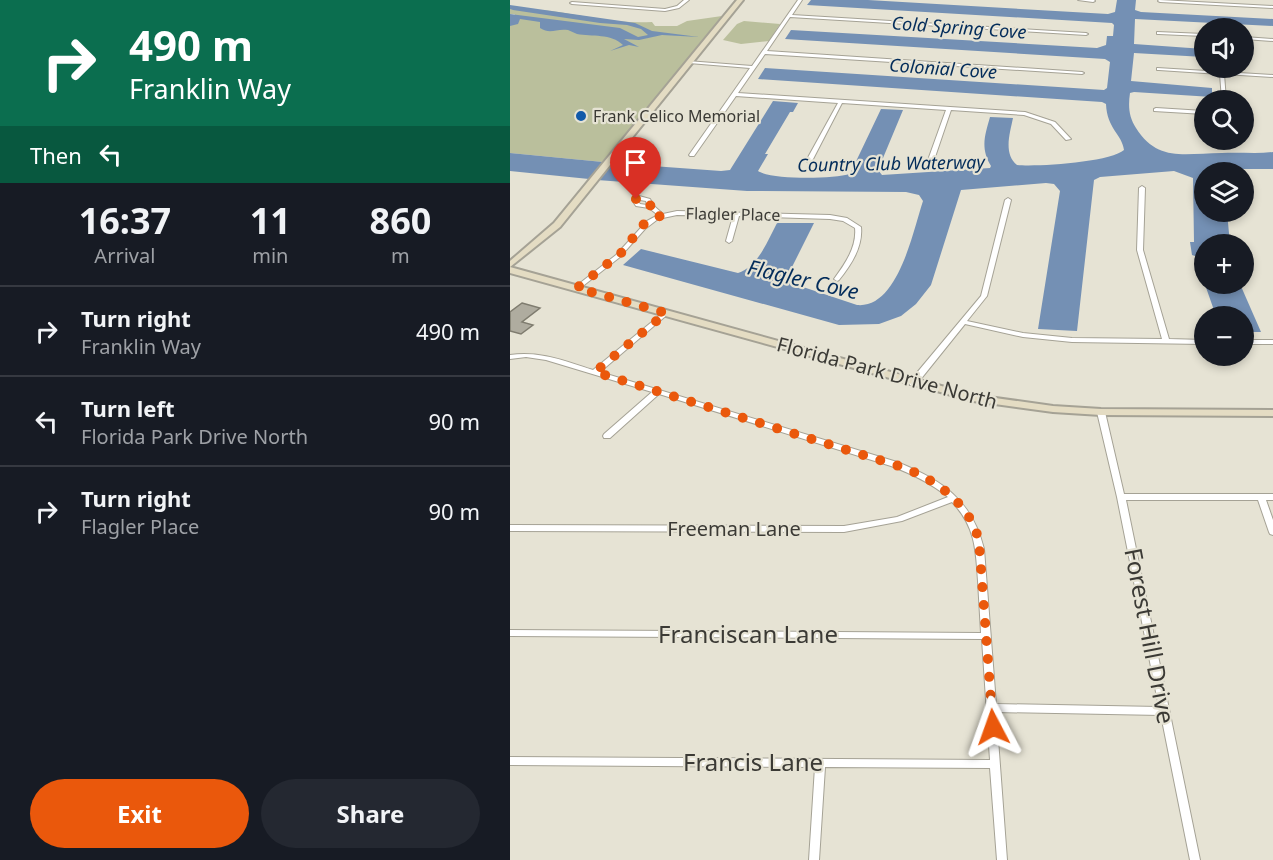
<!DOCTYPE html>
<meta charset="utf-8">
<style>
body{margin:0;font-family:"Noto Sans",sans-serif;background:#242831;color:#f1f3f6;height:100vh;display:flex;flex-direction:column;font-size:22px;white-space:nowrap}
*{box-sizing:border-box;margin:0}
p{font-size:20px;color:#9ea1a6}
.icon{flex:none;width:33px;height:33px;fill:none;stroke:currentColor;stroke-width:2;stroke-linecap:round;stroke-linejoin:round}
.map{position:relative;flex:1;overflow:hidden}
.panel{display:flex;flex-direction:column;background:#171b24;width:510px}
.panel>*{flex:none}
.hud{background:#0b6e4f;color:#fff;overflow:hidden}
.controls{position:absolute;left:684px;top:18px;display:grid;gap:12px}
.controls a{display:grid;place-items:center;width:60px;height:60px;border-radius:50%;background:#171b24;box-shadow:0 3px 9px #0003;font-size:30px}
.pin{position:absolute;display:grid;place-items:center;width:51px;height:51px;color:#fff;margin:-62px -26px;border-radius:50% 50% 50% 0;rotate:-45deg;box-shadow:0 0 6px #0007}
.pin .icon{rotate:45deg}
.me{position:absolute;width:66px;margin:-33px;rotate:356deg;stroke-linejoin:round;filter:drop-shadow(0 0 4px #0008)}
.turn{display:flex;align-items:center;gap:21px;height:126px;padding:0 30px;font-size:27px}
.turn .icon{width:78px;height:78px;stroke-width:2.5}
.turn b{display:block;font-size:42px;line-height:51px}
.then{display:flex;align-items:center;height:57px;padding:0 30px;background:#0003;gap:12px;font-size:22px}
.eta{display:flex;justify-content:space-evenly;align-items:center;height:102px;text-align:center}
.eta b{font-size:36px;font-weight:700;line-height:42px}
.button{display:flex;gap:12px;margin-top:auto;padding:12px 30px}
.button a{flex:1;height:69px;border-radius:36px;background:#ea580c;color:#fff;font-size:24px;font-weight:700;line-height:69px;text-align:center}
.button a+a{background:#242831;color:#f1f3f6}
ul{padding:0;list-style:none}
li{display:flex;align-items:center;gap:18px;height:90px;padding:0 30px;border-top:2px solid #363941}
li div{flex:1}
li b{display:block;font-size:22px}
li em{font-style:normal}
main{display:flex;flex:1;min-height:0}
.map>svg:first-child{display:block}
.green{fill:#babf9c}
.water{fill:#7490b4}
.building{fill:#afac9f;stroke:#7f7c6f;stroke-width:1.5}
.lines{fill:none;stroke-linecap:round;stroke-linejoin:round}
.street-casing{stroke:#a5a295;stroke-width:2}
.secondary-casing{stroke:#a5a295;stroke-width:4}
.street{fill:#fff;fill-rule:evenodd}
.secondary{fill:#e4dcc3;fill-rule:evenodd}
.route{stroke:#ea580c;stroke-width:10;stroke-dasharray:0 18}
.poi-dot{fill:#125aa9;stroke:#e6e3d4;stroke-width:2}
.labels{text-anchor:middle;stroke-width:4.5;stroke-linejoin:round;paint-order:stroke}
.far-poi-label{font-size:16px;fill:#3b3a35;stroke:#e6e3d4;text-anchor:start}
.far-street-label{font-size:16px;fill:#3b3a35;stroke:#e6e3d4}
.far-water-label{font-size:18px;font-style:italic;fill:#032c5a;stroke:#e6e3d4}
.street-label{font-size:20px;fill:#3b3a35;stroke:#e6e3d4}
.water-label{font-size:21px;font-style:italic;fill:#032c5a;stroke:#e6e3d4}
.near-street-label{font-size:24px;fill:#3b3a35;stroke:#e6e3d4}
</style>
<main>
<section class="panel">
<div class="hud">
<div class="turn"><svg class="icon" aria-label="right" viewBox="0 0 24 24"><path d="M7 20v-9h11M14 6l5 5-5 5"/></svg><div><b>490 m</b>Franklin Way</div></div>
<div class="then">Then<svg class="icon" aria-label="left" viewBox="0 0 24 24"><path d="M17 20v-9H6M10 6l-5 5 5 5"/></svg></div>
</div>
<div class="eta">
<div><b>16:37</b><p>Arrival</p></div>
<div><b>11</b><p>min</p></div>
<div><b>860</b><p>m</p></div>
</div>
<ul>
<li><svg class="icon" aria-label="right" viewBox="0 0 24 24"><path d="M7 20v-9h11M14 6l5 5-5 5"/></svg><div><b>Turn right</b><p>Franklin Way</p></div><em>490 m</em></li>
<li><svg class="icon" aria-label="left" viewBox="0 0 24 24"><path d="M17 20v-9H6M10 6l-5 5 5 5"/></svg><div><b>Turn left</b><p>Florida Park Drive North</p></div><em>90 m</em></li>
<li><svg class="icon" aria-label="right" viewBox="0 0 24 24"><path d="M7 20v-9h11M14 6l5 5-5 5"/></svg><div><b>Turn right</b><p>Flagler Place</p></div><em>90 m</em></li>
</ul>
<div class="button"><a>Exit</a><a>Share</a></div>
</section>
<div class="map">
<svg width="763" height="860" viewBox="0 0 763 860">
<rect width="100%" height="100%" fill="#e6e3d4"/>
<path class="green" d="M0 9C15 11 28 9 42 11 76 16 108 24 142 22L145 26H167L177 21 212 16 93 162 0 153V22L5 14H0Z
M234 21 270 24 259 41 231 44 213 40 227 24Z"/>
<path class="water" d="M301 0H358L598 14 605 12 607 0H626L625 10 631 12 763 19V26L625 19 624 44 694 49V57L624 53 621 81 702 88V97L624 92 620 93C618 107 619 117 626 128 648 163 676 153 712 153 729 152 747 154 763 152V169H721L714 172H694V212H717L720 244H694V284H730L751 332H734V316H706L685 256 682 255 680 242H684L683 178 664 171 590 177 584 180 567 331 528 329 550 191 544 184 536 183 451 190 421 285 406 304 391 316 369 324 329 325 113 265 131 249 228 273C248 267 258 240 267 223H304L275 281 347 305C388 309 403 231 413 201L409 195 396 192 237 191 87 180 101 163 211 171 220 170 263 101 288 103 283 112H280L255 154H258L248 171C262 180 323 179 340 174L371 109 393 110 368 170 372 175 480 168 481 166C470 148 475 135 480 117L503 118C500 133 493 154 507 165 527 167 601 162 614 150 612 134 597 129 596 104L592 102 248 79 255 68 594 90 597 88 600 62 595 59 275 39 281 30 587 48 596 45 597 36H603L604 25 602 23 297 5Z
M0 5 125 23 142 31 189 37 152 35 129 40 114 39 129 47 119 45 100 51 113 45C101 33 82 37 67 34 64 33 61 31 58 30 46 28 41 35 30 28V22L10 19 8 24 0 26V14L110 28 128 37 138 35 131 29 117 25 90 23 3 10 0 9Z
M0 153 93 162 79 179 0 171Z"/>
<path class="building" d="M12 303 30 308 12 322 23 325 11 334 0 331V312Z"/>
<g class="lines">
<defs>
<path id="street" d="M174 0H179L169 8 155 11 62 4 60 3 62 2 155 9 167 6Z
M288 0H292L282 15 576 33 578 34 576 35 280 17 257 51 572 72 574 73 572 74 255 54 228 93 515 112 545 122 561 139 556 140 541 124 514 115 441 110 424 160 421 162 418 160 436 110 332 103 302 161 299 163 296 161 328 103 226 96 184 156H180L179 155 240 68 179 63H177V61L242 66Z
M568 0H584L585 1 583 2Z
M649 0 763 6V8L650 2 648 1Z
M647 32 694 34V36L649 34H647Z
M734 37 763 39V41L734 39Z
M647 68 763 75V77L714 74 716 100H712L710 74 649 70H647Z
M646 108 694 111V114L644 111V109Z
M632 186 635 188 633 250 659 339 694 340V344L562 342 513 337 455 324 406 385H400L399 383 400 381 471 296 495 200 498 198 501 200 477 296 457 321 513 333 562 338 652 339 627 250 629 188Z
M129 196 140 199 144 206 153 214 167 211 320 215 337 218 351 227C353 247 341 265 329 280L327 281 324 279C335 264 347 247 345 228L333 221 320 219 229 216 222 241 219 243 216 241 223 216 167 215 148 219 135 229 110 257 69 289H65V287L106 255 137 221 148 215 139 208 126 206 122 200ZM130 200 136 201 137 205 130 204 128 201Z
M156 311 159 313 158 314 90 372 387 462C432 480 462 500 474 549L486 704 649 707 607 497 587 412 588 410H591L595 412 614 494H763V500H756L763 520V535L760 534 759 532 748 500H616L690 860H680L651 715 486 712 497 860H487L480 768 315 767 309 860H299L305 767 0 765V757L480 760 472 639 0 636V630L471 633C470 615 469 598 468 581 466 549 465 526 442 502L392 521 334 532 0 531V525L334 526 387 517 438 497C421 483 402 474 381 466L149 394 100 438H94L93 436 94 434 142 392 36 360 16 357 0 359V355C31 351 54 361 83 370L154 312Z
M734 340H763V344H734Z"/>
<path id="secondary" d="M227 0H233L50 227 0 267 464 395 543 406 591 409 763 410V416L591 415 543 412 463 401 0 273V261L44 223Z"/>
</defs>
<use href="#street" class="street-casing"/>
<use href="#secondary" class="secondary-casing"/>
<use href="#street" class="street"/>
<use href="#secondary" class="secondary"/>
</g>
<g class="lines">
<path class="route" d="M126 199 138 200 141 207 152 215 134 224 111 253 67 288 156 313 85 372 392 467C426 480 461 504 469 542L483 727"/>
</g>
<circle class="poi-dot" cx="71" cy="116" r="6"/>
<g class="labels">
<g class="far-poi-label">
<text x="83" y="122">Frank Celico Memorial</text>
</g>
<g class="far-street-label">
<text transform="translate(223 214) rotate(1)" y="6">Flagler Place</text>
</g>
<g class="far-water-label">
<text transform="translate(449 28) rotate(4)" y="6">Cold Spring Cove</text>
<text transform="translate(433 69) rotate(4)" y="6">Colonial Cove</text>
<text transform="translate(381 164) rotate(-1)" y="6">Country Club Waterway</text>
</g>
<g class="street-label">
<text transform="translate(377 373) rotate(15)" y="7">Florida Park Drive North</text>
<text x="224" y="536">Freeman Lane</text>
</g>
<g class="water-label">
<text transform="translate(293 280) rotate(13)" y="7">Flagler Cove</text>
</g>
<g class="near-street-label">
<text x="238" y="643">Franciscan Lane</text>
<text transform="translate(639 636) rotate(79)" y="8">Forest Hill Drive</text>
<text x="243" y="771">Francis Lane</text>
</g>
</g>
</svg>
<div class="controls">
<a><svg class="icon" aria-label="sound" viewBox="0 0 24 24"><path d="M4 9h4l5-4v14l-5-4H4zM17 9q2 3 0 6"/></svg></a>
<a><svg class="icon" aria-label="search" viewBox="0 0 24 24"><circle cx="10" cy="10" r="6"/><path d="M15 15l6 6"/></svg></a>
<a><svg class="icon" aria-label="layers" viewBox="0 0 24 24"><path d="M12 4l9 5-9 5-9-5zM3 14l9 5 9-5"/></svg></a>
<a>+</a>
<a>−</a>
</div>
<div class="pin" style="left:126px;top:199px;background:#d93025"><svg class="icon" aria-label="arrive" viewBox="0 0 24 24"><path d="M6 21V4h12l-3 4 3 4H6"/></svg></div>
<svg class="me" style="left:483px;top:727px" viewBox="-20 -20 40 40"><path d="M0-17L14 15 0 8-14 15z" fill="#ea580c" stroke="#fff" stroke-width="4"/></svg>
</div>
</main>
